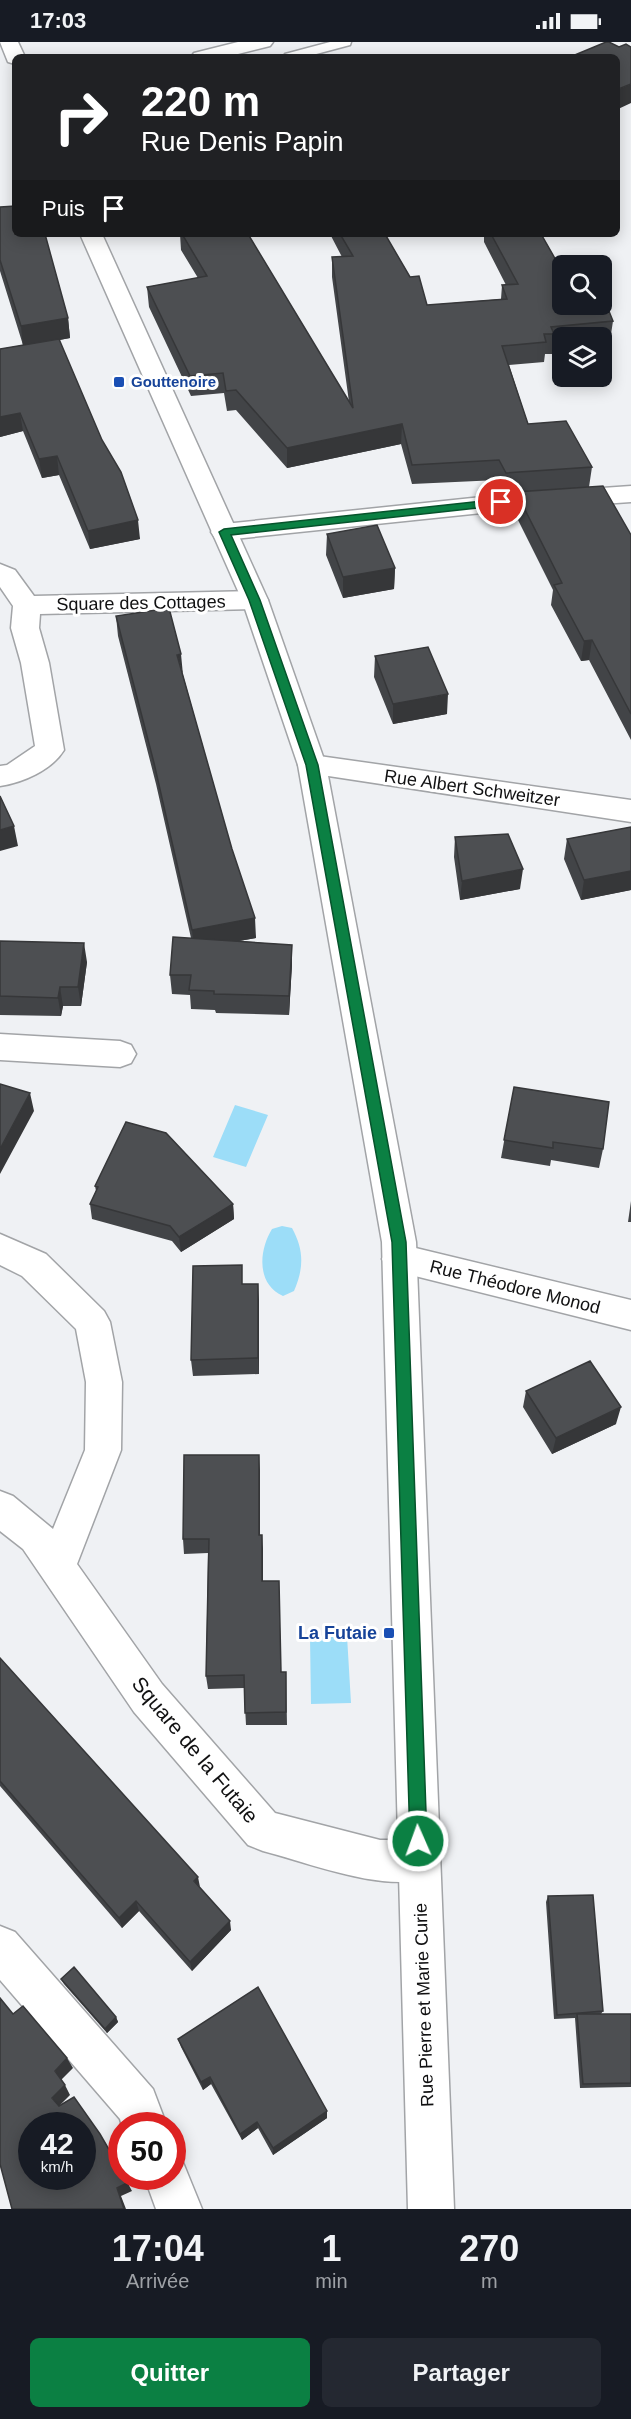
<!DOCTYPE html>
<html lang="fr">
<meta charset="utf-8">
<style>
body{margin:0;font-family:Helvetica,sans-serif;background:#242831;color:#f1f3f6;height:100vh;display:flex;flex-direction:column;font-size:22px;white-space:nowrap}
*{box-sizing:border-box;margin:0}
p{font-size:20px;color:#9ea1a6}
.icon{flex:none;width:33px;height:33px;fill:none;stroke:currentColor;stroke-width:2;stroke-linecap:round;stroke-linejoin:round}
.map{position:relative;height:2167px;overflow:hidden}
.sheet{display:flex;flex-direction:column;background:#171b24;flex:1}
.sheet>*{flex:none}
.hud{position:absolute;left:12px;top:12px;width:608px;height:183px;border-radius:9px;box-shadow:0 3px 15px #0003;background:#202124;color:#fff;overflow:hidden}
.tools{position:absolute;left:552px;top:213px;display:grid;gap:12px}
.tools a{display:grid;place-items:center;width:60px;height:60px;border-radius:9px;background:#171b24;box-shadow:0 3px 15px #0003;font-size:30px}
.speed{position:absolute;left:18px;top:2070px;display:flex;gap:12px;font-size:30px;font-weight:700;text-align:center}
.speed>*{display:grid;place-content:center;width:78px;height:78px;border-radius:50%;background:#171b24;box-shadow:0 3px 15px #0003;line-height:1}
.speed small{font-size:15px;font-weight:400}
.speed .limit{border:9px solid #d22;background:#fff;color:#111}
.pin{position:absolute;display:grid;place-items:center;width:51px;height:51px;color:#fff;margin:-26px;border:3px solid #fff;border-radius:50%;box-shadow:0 2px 6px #0007}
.me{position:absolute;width:66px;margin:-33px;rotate:358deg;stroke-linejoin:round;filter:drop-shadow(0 0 4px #0008)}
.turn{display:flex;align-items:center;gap:21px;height:126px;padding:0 30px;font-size:27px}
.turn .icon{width:78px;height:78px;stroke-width:2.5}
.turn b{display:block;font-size:42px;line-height:51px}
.then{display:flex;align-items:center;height:57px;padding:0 30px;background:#0003;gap:12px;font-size:22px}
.eta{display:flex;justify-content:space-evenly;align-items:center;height:102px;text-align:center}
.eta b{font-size:36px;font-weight:700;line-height:42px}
.action{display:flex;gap:12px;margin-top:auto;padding:12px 30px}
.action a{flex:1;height:69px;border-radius:9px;background:#0b8043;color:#fff;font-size:24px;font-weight:700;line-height:69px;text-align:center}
.action a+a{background:#242831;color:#f1f3f6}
.status{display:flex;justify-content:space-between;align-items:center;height:42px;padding:0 30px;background:#171b24;direction:ltr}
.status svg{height:16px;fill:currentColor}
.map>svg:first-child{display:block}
.water{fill:#9cddf8}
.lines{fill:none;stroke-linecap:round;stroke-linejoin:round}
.lane-casing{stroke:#a2a4a7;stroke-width:3}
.street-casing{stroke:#a2a4a7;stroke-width:3}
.secondary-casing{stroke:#a2a4a7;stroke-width:3}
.highway-casing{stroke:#a2a4a7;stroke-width:3}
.lane{fill:#fff;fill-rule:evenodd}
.street{fill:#fff;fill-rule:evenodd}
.secondary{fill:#fff;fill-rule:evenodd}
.highway{fill:#fff;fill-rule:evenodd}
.wall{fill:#424447}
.shaded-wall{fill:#363739}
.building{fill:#4d4f52;stroke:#363739;stroke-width:1.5;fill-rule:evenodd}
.route{fill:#0b8043;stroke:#07532c;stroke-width:1.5}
.transit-dot{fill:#1a4fb4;stroke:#fff;stroke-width:2}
.labels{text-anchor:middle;stroke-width:6;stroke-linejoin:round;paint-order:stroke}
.far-transit-label{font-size:15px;font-weight:bold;fill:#164399;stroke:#fff;text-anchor:start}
.street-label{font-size:18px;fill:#111112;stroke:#fff}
.transit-label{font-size:18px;font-weight:bold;fill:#164399;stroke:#fff;text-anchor:end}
.near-street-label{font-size:21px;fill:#111112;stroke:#fff}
</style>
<div class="status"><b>17:03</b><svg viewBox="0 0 49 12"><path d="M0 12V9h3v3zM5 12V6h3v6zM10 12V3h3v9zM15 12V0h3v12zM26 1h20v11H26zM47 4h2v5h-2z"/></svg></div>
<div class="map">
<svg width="631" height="2167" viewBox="0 0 631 2167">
<rect width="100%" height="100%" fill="#eff1f4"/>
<path class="water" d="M235 1063 268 1073 246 1125 213 1115Z
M282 1184 292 1186C304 1208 304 1226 294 1249L283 1254C256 1242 259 1208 272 1187Z
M347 1594 351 1661 311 1662 310 1595Z"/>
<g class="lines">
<defs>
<path id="lane" d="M330 0H351L350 3 305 15H283L285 12Z"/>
<path id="street" d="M631 444V460L501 469 224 498 215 496 211 490 215 484 224 482 501 453Z
M0 522 15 528 34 554 255 549 264 552 268 558 264 564 255 567 40 572 39 586 49 621 64 708C52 728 22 741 0 744V724L7 723 35 704 21 621 11 586 13 564 0 545Z
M312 713 631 758V780L302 730 298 723 302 716Z
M0 992 120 999 131 1003 136 1012 131 1021 120 1025 0 1018Z
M0 1192 46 1212 104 1269 110 1280 122 1340 121 1408 77 1522 162 1642 275 1771 380 1798H419L434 1804 440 1819 434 1834C388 1853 310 1821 263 1809L248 1803 134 1670 23 1507 0 1489V1449L13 1454 53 1487 85 1408 86 1340 76 1287 22 1234 0 1223Z
M399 1202 631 1258V1288L387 1227 382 1217 387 1207Z
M0 1884 15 1890 153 2047 167 2084H122L120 2077 0 1938Z
M172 2114 182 2118 202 2167H156L144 2134H172Z"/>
<path id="secondary" d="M0 0H18L25 15H15V22L8 20Z
M80 192H102L268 558 326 723 416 1200 454 2167H408L382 1200 298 723 242 558Z"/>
<path id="highway" d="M238 0H273L270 4 226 15H191L194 11Z"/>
</defs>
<use href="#lane" class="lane-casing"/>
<use href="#street" class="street-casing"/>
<use href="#secondary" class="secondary-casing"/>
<use href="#highway" class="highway-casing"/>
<use href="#lane" class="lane"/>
<use href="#street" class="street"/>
<use href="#secondary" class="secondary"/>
<use href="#highway" class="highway"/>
</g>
<path class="wall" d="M0 165 68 276 70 296 59 298 140 497 90 507 59 433 42 436 23 389 0 395V307L23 303 0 229Z
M180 192H248L349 360 332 235V215H342L330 192H385L410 235 427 263 501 257 502 243H506L484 200V192H541L557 220 613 279 610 299 602 300V296H562V303L552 304V312H545L544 320 509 323 528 382 592 425 589 445 504 451 498 438 412 442 401 402 287 426 236 368 227 369 224 351 191 354 149 265 147 245 198 236 181 208Z
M516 450 631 493V698L589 618 581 619 551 563 553 548 514 470Z
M327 492 395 526 394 547 343 556 326 513Z
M116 574 183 633 256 896 239 899 292 903V922L289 973 216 971 215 968 191 967 190 953 172 952 170 933 191 896 156 742 118 594Z
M375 614 447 672 393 682 374 635Z
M631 785V848L581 858 564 817 567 797Z
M455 795 520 847 460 858 454 815Z
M0 899 87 920 81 964H63L61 974 0 973Z
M514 1045 603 1107 599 1126 551 1118 550 1124 501 1116Z
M95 1144 233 1162 234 1177 181 1210 172 1199 92 1177 90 1162 96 1149Z
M631 1159V1180H628Z
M243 1242 259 1258V1332L193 1334 191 1318Z
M526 1349 616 1382 552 1412 523 1365Z
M260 1428V1493L263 1508V1539L281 1630H286L287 1683H246L244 1646 208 1647 206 1634 208 1511 184 1512 183 1497Z
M0 1616 200 1846 231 1888 192 1929 139 1869 122 1886 0 1744Z
M548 1854 603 1969 601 1972H631V2045L580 2046 575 1976 554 1977 546 1860Z
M61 1937 116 1975 118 1980 107 1991 64 1942Z
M178 1997 327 2076 273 2113 258 2086 242 2098 211 2042 203 2048 181 2005Z"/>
<path class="shaded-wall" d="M631 42V61L616 68V48Z
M68 276 70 296 23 305 21 284Z
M20 371 23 389 0 395V375Z
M402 382 401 402 287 426V406Z
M57 414 59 433 42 436 39 417Z
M138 478 140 497 90 507 88 489Z
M395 526 394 547 343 556V535Z
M592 598 589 618 581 619 584 599Z
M181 612 183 633 177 613Z
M448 652 447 672 393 682V662Z
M14 784 18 804 0 809V788Z
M523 827 520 847 460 858 462 839Z
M631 829V848L581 858 584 838Z
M255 876 256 896 194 907 192 888Z
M84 901 87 920 81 964 78 945Z
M292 903V922L289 973V954Z
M60 945 63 964 61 974 58 956Z
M30 1051 34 1069 0 1132V1107Z
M233 1162 234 1177 181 1210 179 1195Z
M258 1242 259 1258V1332L258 1316Z
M621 1365 616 1382 552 1412 556 1396Z
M259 1413 260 1428V1508L259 1493Z
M262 1493 263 1508V1553L262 1539Z
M198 1835 200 1845 194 1839Z
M136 1859 139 1869 122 1886 119 1876Z
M230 1879 231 1888 192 1929 190 1920Z
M116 1975 118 1980 107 1991 105 1987Z
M67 2016 73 2026 60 2039 55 2029Z
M210 2035 211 2042 203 2048 201 2040Z
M65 2043 70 2053 58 2065 52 2056Z
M327 2069V2076L273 2113V2106Z
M257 2080 258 2086 242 2098 240 2092Z
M124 2134 132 2149 121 2154 126 2167H124L117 2146Z"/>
<path class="building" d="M606 0H609L619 5 626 2 631 5V42L616 48V15H570Z
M15 164V192H45L68 276 21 284 0 218V165Z
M182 192H248L353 366 332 215 353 214 340 192H385L410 235 419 234 427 263 507 257 502 243 518 242 491 192H541L557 220 588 218 590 224H562V262H602V252L613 279 551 285 554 292H544L546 300 502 304 528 382 566 379 592 425 506 431 499 418 412 423 402 382 287 406 236 348 226 349 223 331 190 334 147 245 207 234Z
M59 297 102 398 121 430 138 478 88 489 57 414 39 417 20 371 0 375V307Z
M603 444 631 493V672L592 598 584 599 554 543 562 541 516 450Z
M377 483 395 526 343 535 327 492Z
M169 566 181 612 177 613 232 807 255 876 192 888 154 721 116 574Z
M428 605 448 652 393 662 375 614Z
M0 754 14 784 0 788Z
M631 785V829L584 838 567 797Z
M508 792 523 827 462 839 455 795Z
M173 895 292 903 289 954 214 952V949L189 948 191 933H170Z
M0 899 84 901 78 945H60L58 956 0 954Z
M0 1042 30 1051 0 1107Z
M514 1045 609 1060 603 1107 553 1100V1106L504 1098Z
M126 1080 166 1091 233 1162 179 1195 170 1184 90 1162 98 1145 95 1144Z
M242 1223V1242H258V1316L191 1318 193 1224Z
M590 1319 621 1365 556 1396 526 1349Z
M184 1413H259V1493H262V1539H279L281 1630H286V1670L245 1671 244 1633 206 1634 209 1497H183Z
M0 1616 198 1835 194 1839 230 1879 190 1920 136 1859 119 1876 0 1739Z
M593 1853 603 1969 557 1973 548 1854Z
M74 1925 116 1975 105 1987 61 1937Z
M258 1945 327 2069 273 2106 257 2080 240 2092 210 2035 201 2040 178 1997Z
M0 1956 13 1972 23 1964 67 2016 55 2029 65 2043 52 2056 59 2064 74 2055 100 2092 122 2130V2134H124L127 2141 117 2146 124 2167H12L0 2122ZM32 2084H82V2134H32Z
M577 1972H631V2041L583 2042Z"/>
<path class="route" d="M501 457 505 458V463L231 493 260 558 318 723 406 1200 427 1799 425 1805 418 1807 412 1805 410 1799 392 1200 306 723 249 558 219 490 224 487Z"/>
<g class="transit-dot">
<rect x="113" y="334" width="12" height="12" rx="3"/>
<rect x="383" y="1585" width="12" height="12" rx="3"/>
</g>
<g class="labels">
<g class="far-transit-label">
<text x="131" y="345">Gouttenoire</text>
</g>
<g class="street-label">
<text transform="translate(141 561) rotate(-1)" y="6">Square des Cottages</text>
<text transform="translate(472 746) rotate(8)" y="6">Rue Albert Schweitzer</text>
<text transform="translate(515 1245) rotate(14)" y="6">Rue Théodore Monod</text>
<text transform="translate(424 1963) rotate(-92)" y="6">Rue Pierre et Marie Curie</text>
</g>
<g class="transit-label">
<text x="377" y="1597">La Futaie</text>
</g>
<g class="near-street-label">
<text transform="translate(195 1708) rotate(50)" y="7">Square de la Futaie</text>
</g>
</g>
</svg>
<div class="tools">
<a><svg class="icon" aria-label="search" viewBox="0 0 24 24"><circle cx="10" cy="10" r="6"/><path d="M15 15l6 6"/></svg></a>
<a><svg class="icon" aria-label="layers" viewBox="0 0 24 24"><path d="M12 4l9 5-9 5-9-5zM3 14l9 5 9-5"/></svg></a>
</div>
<div class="speed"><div>42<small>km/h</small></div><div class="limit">50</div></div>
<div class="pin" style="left:501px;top:460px;background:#d93025"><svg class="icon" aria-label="arrive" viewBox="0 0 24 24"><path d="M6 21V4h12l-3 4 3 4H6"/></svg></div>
<svg class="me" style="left:418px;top:1799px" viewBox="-20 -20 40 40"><circle r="17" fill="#0b8043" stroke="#fff" stroke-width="3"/><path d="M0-11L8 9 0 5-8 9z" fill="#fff"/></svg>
<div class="hud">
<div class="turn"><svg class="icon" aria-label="right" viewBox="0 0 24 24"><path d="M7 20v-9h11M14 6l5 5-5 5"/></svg><div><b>220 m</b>Rue Denis Papin</div></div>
<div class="then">Puis<svg class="icon" aria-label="arrive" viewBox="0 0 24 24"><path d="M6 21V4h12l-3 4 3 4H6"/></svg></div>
</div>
</div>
<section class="sheet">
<div class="eta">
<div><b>17:04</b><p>Arrivée</p></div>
<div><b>1</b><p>min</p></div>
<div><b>270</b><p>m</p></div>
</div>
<div class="action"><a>Quitter</a><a>Partager</a></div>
</section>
